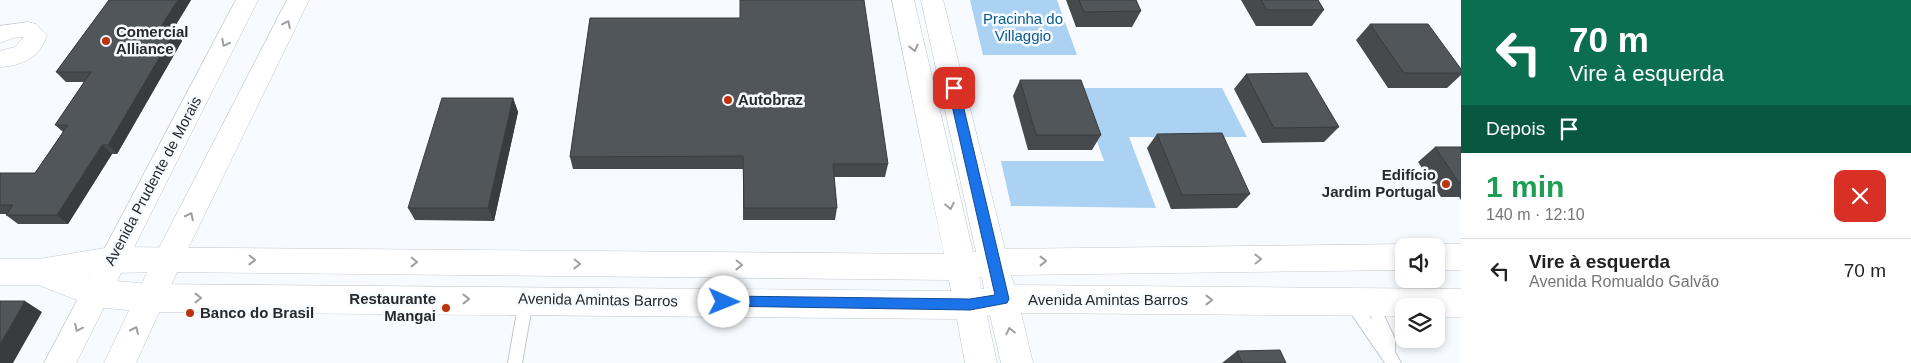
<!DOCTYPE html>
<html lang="pt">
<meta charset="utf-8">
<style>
body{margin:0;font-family:Helvetica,sans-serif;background:#f2f2f2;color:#222;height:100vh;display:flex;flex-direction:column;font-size:19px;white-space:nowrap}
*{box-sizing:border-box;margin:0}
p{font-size:16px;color:#767676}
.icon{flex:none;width:28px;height:28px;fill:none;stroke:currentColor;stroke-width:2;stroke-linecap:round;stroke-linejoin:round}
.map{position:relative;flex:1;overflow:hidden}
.panel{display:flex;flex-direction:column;background:#fff;width:450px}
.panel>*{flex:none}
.guide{background:#0b6e4f;color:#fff;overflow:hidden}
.buttons{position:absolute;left:1395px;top:238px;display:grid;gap:10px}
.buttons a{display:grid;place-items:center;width:50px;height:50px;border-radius:10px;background:#fff;box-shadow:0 2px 8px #0003;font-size:25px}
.pin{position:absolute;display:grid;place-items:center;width:42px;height:42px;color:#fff;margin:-21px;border-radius:10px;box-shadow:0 2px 8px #0006}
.me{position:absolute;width:55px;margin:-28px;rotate:91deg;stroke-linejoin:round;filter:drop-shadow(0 0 4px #0008)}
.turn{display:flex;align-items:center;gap:18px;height:105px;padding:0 25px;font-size:22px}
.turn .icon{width:65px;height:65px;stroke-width:2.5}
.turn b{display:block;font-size:35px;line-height:42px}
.then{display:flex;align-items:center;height:48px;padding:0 25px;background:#0003;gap:10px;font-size:19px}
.round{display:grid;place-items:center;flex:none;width:52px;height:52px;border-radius:10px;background:#f2f2f2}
.summary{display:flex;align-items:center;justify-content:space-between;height:85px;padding:0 25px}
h1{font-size:30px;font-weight:600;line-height:38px;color:#1e9e55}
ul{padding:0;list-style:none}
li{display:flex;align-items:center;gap:15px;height:65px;padding:0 25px;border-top:1px solid #e0e0e0}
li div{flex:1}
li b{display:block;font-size:19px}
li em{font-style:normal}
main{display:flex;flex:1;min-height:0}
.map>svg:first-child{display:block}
.green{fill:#abd2f3}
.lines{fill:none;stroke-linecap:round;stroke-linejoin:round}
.lane-casing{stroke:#c1c7cc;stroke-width:2}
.street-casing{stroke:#c1c7cc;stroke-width:1}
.secondary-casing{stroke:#c1c7cc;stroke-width:1}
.primary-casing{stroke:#c1c7cc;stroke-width:1}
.lane{fill:#fff;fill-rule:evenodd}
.street{fill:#fff;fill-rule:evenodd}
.secondary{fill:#fff;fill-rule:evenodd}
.primary{fill:#fff;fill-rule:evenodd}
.wall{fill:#464a4d}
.shaded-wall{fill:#393c3f}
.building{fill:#51565a;stroke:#393c3f}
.oneway{stroke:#9e9fa0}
.route{fill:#1a73e8;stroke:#114b97}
.poi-dot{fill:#bd330c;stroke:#f7fbff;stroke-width:2}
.labels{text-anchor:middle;stroke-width:5;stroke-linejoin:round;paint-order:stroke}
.park-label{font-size:15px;fill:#0a5a8d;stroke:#f7fbff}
.poi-label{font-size:15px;font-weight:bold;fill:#27292b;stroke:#f7fbff;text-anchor:start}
.street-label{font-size:15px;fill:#27292b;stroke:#f7fbff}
</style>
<main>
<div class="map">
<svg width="1461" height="363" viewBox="0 0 1461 363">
<rect width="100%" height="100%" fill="#f7fbff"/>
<path class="green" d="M970 0H1057L1077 55H983Z
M1078 88H1222L1247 137H1129L1156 208 1011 206 1001 161H1104Z"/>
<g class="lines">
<defs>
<path id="lane" d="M526 294 531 296 533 300 522 363H508L519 300 521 296Z
M1351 296 1356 298 1373 321 1364 302 1366 298 1371 296 1376 298 1395 339V352L1401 363H1385L1346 306 1344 302 1346 298Z"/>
<path id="street" d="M28 22 36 24 47 35C41 57 21 66 0 67V51L15 47 24 37 13 38 0 43V26Z"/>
<path id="secondary" d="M892 0H914L973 252H976L921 0H943L1005 249 1404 244 1410 246H1404V270L1011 275 1014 285 1461 289V317H1436V306H1404V316L1021 313 1033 363H1001L990 315 987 316 997 363H965L957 319 149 312 95 307 38 285H0V259H39L111 247 944 254ZM168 272 949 280 951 291 149 284 95 279 88 277 111 273ZM979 277H982L984 289H981Z
M1436 244H1461V270H1436V246H1430Z"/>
<path id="primary" d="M236 0H258L76 363H44Z
M287 0H309L182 261 136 363H104L158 250Z"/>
</defs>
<use href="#lane" class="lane-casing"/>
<use href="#street" class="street-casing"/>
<use href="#secondary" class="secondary-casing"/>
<use href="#primary" class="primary-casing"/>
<use href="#lane" class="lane"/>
<use href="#street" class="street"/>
<use href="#secondary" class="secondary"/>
<use href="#primary" class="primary"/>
</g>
<path class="wall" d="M109 0H191L172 31H175L182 41 117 154H112L68 224H18L6 215 7 214H0V173H35L63 132 55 125 84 82H66L56 72Z
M1066 0H1136L1141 11 1132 27H1076Z
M1241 0H1318L1324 10 1312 26H1256Z
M590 18 888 164 885 177H834L837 208 835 220H743V169H573L570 157Z
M1370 24 1461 69V75L1447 88H1388L1356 40Z
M1246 74 1339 127 1324 142 1262 143 1234 89Z
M1020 80 1101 135 1092 150H1028L1013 96Z
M513 98 518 112 494 221 415 220 408 208Z
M1157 134 1250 194 1237 208 1171 209 1147 148Z
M1435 147H1461V200L1459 197H1441L1418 162Z
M1237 351 1286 363H1222Z"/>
<path class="shaded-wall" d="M178 0H191L166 41 158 31Z
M175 31 182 41 117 154 108 145Z
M513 98 518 112 494 221 488 208Z
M102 145 112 154 68 224 57 215Z
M25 301 42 312 13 363H0V344Z"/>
<path class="building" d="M109 0H178L158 31H175L108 145H102L57 215H6L13 205H0V173H35L68 125H55L91 72H56Z
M740 0H864L888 164H833L837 208H744L743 156 570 157 590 18H740Z
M1079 0H1136L1141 11 1084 12Z
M1261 0H1318L1324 10H1267Z
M1370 24H1428L1461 69V73H1404Z
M1307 73 1339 127 1274 128 1246 74Z
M1020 80H1081L1101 135H1036Z
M442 98H513L488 208H408Z
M1222 133 1250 194 1182 195 1157 134Z
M1435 147H1461V183H1459Z
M0 301H25L0 344Z
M1280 350 1286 363H1242L1237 351Z"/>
<defs><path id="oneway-chevron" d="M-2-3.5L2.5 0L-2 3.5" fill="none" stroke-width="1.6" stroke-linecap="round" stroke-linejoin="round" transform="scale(1.25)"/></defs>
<g class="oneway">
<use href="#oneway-chevron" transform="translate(287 24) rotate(-64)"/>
<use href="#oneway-chevron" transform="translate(225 43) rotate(117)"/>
<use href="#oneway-chevron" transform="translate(914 48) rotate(77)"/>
<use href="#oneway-chevron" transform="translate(950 206) rotate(78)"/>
<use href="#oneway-chevron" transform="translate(190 216) rotate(-63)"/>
<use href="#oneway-chevron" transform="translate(1258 259) rotate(-1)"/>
<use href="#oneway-chevron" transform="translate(252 260) rotate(1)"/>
<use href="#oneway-chevron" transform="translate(1043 261)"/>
<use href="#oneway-chevron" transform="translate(414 262) rotate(1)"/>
<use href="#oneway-chevron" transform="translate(577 264) rotate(1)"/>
<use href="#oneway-chevron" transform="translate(739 265) rotate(1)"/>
<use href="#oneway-chevron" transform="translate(198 298)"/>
<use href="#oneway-chevron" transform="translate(466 299)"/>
<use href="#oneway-chevron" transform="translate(1209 300)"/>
<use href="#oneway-chevron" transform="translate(78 328) rotate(116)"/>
<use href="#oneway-chevron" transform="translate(135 330) rotate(-66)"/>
<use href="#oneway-chevron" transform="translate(1010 331) rotate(-102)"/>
</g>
<path class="route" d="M954 84 959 88 1009 299 1007 303 970 310 719 306 717 302 724 296 970 299 995 295 948 88Z"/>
<g class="poi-dot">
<circle cx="106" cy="41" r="5"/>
<circle cx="728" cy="100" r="5"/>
<circle cx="1446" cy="184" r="5"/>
<circle cx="446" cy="308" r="5"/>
<circle cx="190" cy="313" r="5"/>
</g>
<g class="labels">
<g class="park-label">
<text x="1023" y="24">Pracinha do<tspan x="1023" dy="17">Villaggio</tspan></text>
</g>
<g class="poi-label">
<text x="116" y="37">Comercial<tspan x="116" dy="17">Alliance</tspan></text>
<text x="738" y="105">Autobraz</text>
<text x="1436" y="180" text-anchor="end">Edifício<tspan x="1436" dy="17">Jardim Portugal</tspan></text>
<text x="436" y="304" text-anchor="end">Restaurante<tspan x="436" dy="17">Mangai</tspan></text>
<text x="200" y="318">Banco do Brasil</text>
</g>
<g class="street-label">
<text transform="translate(153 181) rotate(-62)" y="5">Avenida Prudente de Morais</text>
<text transform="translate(598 300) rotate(1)" y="5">Avenida Amintas Barros</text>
<text x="1108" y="305">Avenida Amintas Barros</text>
</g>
</g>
</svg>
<div class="buttons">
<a><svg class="icon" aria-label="sound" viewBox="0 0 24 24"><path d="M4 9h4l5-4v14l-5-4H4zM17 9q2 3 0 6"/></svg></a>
<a><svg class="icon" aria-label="layers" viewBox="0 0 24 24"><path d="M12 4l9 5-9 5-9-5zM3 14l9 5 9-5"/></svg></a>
</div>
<div class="pin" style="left:954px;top:88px;background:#d93025"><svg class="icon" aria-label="arrive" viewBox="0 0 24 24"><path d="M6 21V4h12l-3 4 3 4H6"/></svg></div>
<svg class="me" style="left:724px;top:302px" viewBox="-20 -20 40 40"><circle r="19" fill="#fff"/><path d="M0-13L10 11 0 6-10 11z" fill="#1a73e8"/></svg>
</div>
<section class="panel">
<div class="guide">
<div class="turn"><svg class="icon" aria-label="left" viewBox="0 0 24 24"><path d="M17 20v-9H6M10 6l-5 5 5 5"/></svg><div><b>70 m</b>Vire à esquerda</div></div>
<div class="then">Depois<svg class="icon" aria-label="arrive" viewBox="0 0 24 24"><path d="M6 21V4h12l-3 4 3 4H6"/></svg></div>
</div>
<div class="summary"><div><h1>1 min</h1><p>140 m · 12:10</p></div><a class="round" style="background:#d93025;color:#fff"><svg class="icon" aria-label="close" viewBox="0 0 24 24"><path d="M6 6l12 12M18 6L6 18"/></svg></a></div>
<ul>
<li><svg class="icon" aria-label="left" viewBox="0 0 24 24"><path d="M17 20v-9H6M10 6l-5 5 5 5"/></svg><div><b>Vire à esquerda</b><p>Avenida Romualdo Galvão</p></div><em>70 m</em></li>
</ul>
</section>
</main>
